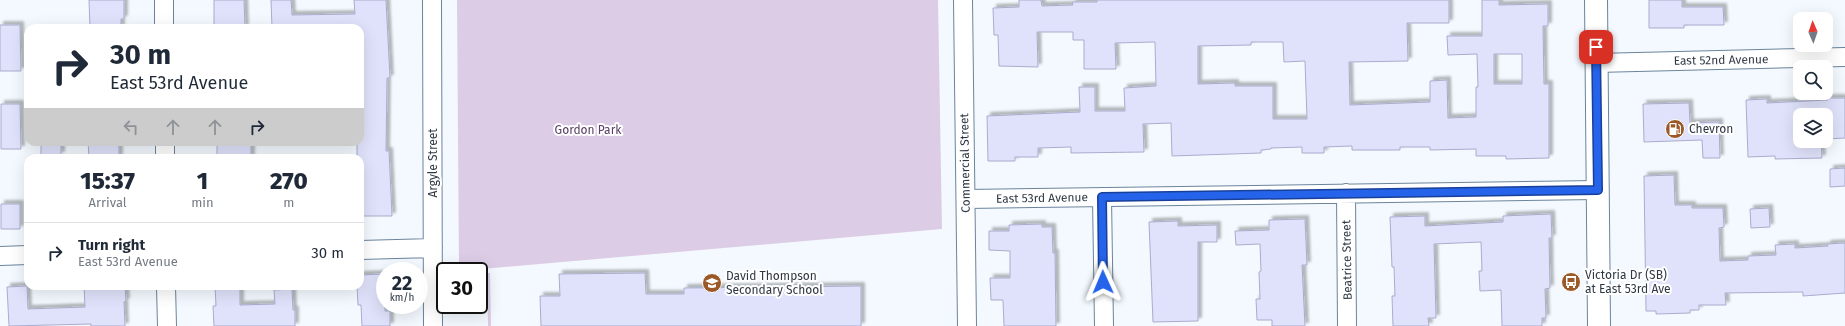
<!DOCTYPE html>
<style>
body{margin:0;font-family:"Fira Sans",sans-serif;background:#f6f6f7;color:#1f2937;height:100vh;display:flex;flex-direction:column;font-size:15px;white-space:nowrap}
*{box-sizing:border-box;margin:0}
p{font-size:13px;color:#747a83}
.icon{flex:none;width:22px;height:22px;fill:none;stroke:currentColor;stroke-width:2;stroke-linecap:round;stroke-linejoin:round}
.map{position:relative;flex:1;overflow:hidden}
.drawer{position:absolute;left:24px;top:154px;width:340px;height:136px;display:flex;flex-direction:column;background:#fff;border-radius:12px;box-shadow:0 4px 16px #0002}
.drawer>*{flex:none}
.top-card{position:absolute;left:24px;top:24px;width:340px;height:122px;border-radius:12px;box-shadow:0 4px 16px #0002;background:#fff;color:#1f2937;overflow:hidden}
.needle{width:26px;rotate:358deg}
.tools{position:absolute;left:1793px;top:12px;display:grid;gap:8px}
.tools a{display:grid;place-items:center;width:40px;height:40px;border-radius:8px;background:#fff;box-shadow:0 4px 16px #0002;font-size:20px}
.speed{position:absolute;left:376px;top:262px;display:flex;gap:8px;font-size:20px;font-weight:700;text-align:center}
.speed>*{display:grid;place-content:center;width:52px;height:52px;border-radius:50%;background:#fff;box-shadow:0 4px 16px #0002;line-height:1}
.speed small{font-size:10px;font-weight:400}
.speed .limit{border:2px solid #111;border-radius:6px;background:#fff;color:#111}
.pin{position:absolute;display:grid;place-items:center;width:34px;height:34px;color:#fff;margin:-17px;border-radius:8px;box-shadow:0 2px 6px #0006}
.me{position:absolute;width:44px;margin:-22px;rotate:359deg;stroke-linejoin:round;filter:drop-shadow(0 0 3px #0008)}
.turn{display:flex;align-items:center;gap:14px;height:84px;padding:0 20px;font-size:18px}
.turn .icon{width:52px;height:52px;stroke-width:2.5}
.turn b{display:block;font-size:28px;line-height:34px}
.lanes{display:flex;align-items:center;height:38px;padding:0 20px;background:#0003;justify-content:center;gap:20px;direction:ltr}
.lanes .off{opacity:.35}
.eta{display:flex;justify-content:space-evenly;align-items:center;height:68px;text-align:center}
.eta b{font-size:24px;font-weight:800;line-height:28px}
ul{padding:0;list-style:none}
li{display:flex;align-items:center;gap:12px;height:60px;padding:0 20px;border-top:1px solid #e0e1e3}
li div{flex:1}
li b{display:block;font-size:15px}
li em{font-style:normal}
.map>svg:first-child{display:block}
.green{fill:#ddcce6}
.building{fill:#dfe2fa;stroke:#a9accd;fill-rule:evenodd;filter:url(#shadow)}
.lines{fill:none;stroke-linecap:round;stroke-linejoin:round}
.minor-casing{stroke:#6b849c;stroke-width:20}
.tertiary-casing{stroke:#6b849c;stroke-width:24}
.minor{stroke:#fff;stroke-width:18}
.tertiary{stroke:#fff;stroke-width:22}
.route-casing{stroke:#184099;stroke-width:10}
.route{stroke:#2563eb;stroke-width:7}
.labels{text-anchor:middle;stroke-width:4;stroke-linejoin:round;paint-order:stroke}
.street-label{font-size:12px;fill:#2f3944;stroke:#fff}
.poi-label{font-size:12px;fill:#2f3944;stroke:#fff;text-anchor:start}
.park-label{font-size:12px;fill:#5a4067;stroke:#fff}
</style>
<div class="map">
<svg width="1845" height="326" viewBox="0 0 1845 326">
<defs>
<filter id="shadow"><feDropShadow dx="3.5" dy="-3.5" stdDeviation="1" flood-color="#0004"/></filter>
</defs>
<rect width="100%" height="100%" fill="#f3f9fe"/>
<path class="green" d="M457 0H938L942 229 459 271Z
M487 273H490L491 326H488Z"/>
<path class="building" d="M89 0H124V19H121V28H90Z
M214 0H244L245 28H214Z
M271 0H291L292 15 355 14 354 0H386L390 78H387L386 151H389L392 216H360V158H357V142H360V28H272Z
M1019 0H1041L1042 6 1073 5 1072 2H1097V0H1449V23H1407L1408 61 1349 62 1350 105 1430 102V81L1447 80 1448 118 1476 117V87H1478L1477 54 1448 55 1447 36H1482V0H1499V5L1548 4V26H1543L1544 84H1549V158L1506 159V156H1476V149L1430 150V147H1400V150H1352V146L1324 147V153H1302V147L1271 148V149L1261 150V153L1172 156 1171 123 1143 124 1144 152 1071 153V147L1038 148V157H1015V161H988L987 116 1080 112 1079 87H1095V111H1125L1124 88 1156 86 1155 42 1115 43 1116 69H1084V40H1073V32H1037L1038 67 999 66 998 35H994L993 8 1019 7ZM1251 42H1283L1284 62 1305 61 1307 119H1273V86H1235V83L1198 84V46L1251 45ZM1494 54H1522V84H1494Z
M1649 0H1682V7H1723L1724 25H1684V28H1649Z
M0 25H20L21 71H0Z
M1828 98H1845V138L1826 139V115H1800V141H1821L1822 158 1775 159V156L1748 157 1746 100 1767 99V103L1828 100Z
M1689 103 1690 123 1719 122 1720 158H1703L1702 140 1644 142 1643 104Z
M1 104H20L21 149H1Z
M41 142H61V155L41 156Z
M88 142H119V158H89Z
M217 142H251V158H217Z
M1845 168V186L1830 187V169Z
M1674 175 1675 205H1692V208H1723L1724 227 1719 228 1720 261 1748 260V256L1776 255 1775 245 1795 244V248L1828 246 1827 244 1845 243V293L1803 296V292L1725 293 1726 305H1699V310H1690V313L1656 314V311H1646L1644 176Z
M1 204H20V229H1Z
M1769 208 1770 227 1751 228 1750 209Z
M1551 214 1552 238H1549L1550 288 1545 289 1546 318H1542V326H1502L1501 290 1480 291 1479 271H1482L1481 242 1434 244 1436 318H1428L1429 326H1393L1392 296H1395L1394 267H1392L1390 217 1425 216V226L1503 222V216Z
M1305 219 1307 265H1302L1305 326H1272V320H1257L1256 299H1260L1259 272 1261 271 1260 244 1236 245 1235 231 1269 230V220Z
M1178 221V226L1217 225V242H1198V321L1153 322 1149 222Z
M1042 224V227H1052L1053 253H1055L1056 326H1004L1003 300H991L990 278H1010V251L989 250V231H1009V225Z
M645 273 646 294H684V288L861 286V326H541L540 296H560L559 274Z
M385 274V311H390V326H362L361 305H358L357 286H360V275Z
M27 286 28 309 85 307 84 286H125L126 301 124 302 125 326H91V324L9 326 7 287Z
M215 286H240V305L275 304 274 290 292 289 293 310H295V326H214L213 306H216Z"/>
<g class="lines">
<defs>
<path id="minor" d="M164 0V28
M432 0 433 326
M963 0 967 326
M1596 63 1845 57
M165 142V158
M1346 193 1347 326
M1102 197 1104 326
M966 199 1598 190
M360 250 433 248
M0 256 28 255
M166 286 167 326"/>
<path id="tertiary" d="M1596 0 1599 326"/>
</defs>
<use href="#minor" class="minor-casing"/>
<use href="#tertiary" class="tertiary-casing"/>
<use href="#minor" class="minor"/>
<use href="#tertiary" class="tertiary"/>
</g>
<g class="lines">
<defs>
<path id="route" d="M1103 282 1102 197 1598 190 1596 47"/>
</defs>
<use href="#route" class="route-casing"/>
<use href="#route" class="route"/>
</g>
<defs>
<symbol id="fuel-disc" viewBox="-11 -11 22 22"><circle r="9.5" fill="#9b5927" stroke="#fff"/><path d="M-5.5-6h7V0h2V4h1.3V-2.5L3-4.5l.8-.8L6-3V5H2.5V1h-1V6h-7ZM-4.2-4.7v3.2H.2V-4.7Z" fill="#fff"/></symbol>
<symbol id="bus-disc" viewBox="-11 -11 22 22"><circle r="9.5" fill="#9b5927" stroke="#fff"/><path d="M-5-6H5V4H4V6H2V4H-2V6H-4V4H-5ZM-3.5-4V0h7V-4ZM-3.5 1.2v1.5H-2V1.2ZM2 1.2v1.5H3.5V1.2Z" fill="#fff"/></symbol>
<symbol id="school-disc" viewBox="-11 -11 22 22"><circle r="9.5" fill="#9b5927" stroke="#fff"/><path d="M0-5L7-2L0 1L-7-2ZM-4 1L0 2.5L4 1V4Q0 6-4 4Z" fill="#fff"/></symbol>
</defs>
<g fill-rule="evenodd">
<use href="#fuel-disc" x="1664" y="118" width="22" height="22"/>
<use href="#bus-disc" x="1560" y="271" width="22" height="22"/>
<use href="#school-disc" x="701" y="272" width="22" height="22"/>
</g>
<g class="labels">
<g class="street-label">
<text transform="translate(1721 60) rotate(-1)" y="4">East 52nd Avenue</text>
<text transform="translate(433 163) rotate(-90)" y="4">Argyle Street</text>
<text transform="translate(965 163) rotate(-91)" y="4">Commercial Street</text>
<text transform="translate(1042 198) rotate(-1)" y="4">East 53rd Avenue</text>
<text transform="translate(1347 260) rotate(-91)" y="4">Beatrice Street</text>
</g>
<g class="poi-label">
<text x="1689" y="133">Chevron</text>
<text x="1585" y="279">Victoria Dr (SB)<tspan x="1585" dy="14">at East 53rd Ave</tspan></text>
<text x="726" y="280">David Thompson<tspan x="726" dy="14">Secondary School</tspan></text>
</g>
<g class="park-label">
<text x="588" y="134">Gordon Park</text>
</g>
</g>
</svg>
<div class="tools">
<a><svg class="needle" viewBox="-14 -14 28 28"><path d="M0-13l5 13h-10z" fill="#e53935"/><path d="M0 13l5-13h-10z" fill="#747a83"/></svg></a>
<a><svg class="icon" aria-label="search" viewBox="0 0 24 24"><circle cx="10" cy="10" r="6"/><path d="M15 15l6 6"/></svg></a>
<a><svg class="icon" aria-label="layers" viewBox="0 0 24 24"><path d="M12 4l9 5-9 5-9-5zM3 14l9 5 9-5"/></svg></a>
</div>
<div class="speed"><div>22<small>km/h</small></div><div class="limit">30</div></div>
<div class="pin" style="left:1596px;top:47px;background:#d93025"><svg class="icon" aria-label="arrive" viewBox="0 0 24 24"><path d="M6 21V4h12l-3 4 3 4H6"/></svg></div>
<svg class="me" style="left:1103px;top:282px" viewBox="-20 -20 40 40"><path d="M0-17L14 15 0 8-14 15z" fill="#2563eb" stroke="#fff" stroke-width="4"/></svg>
<div class="top-card">
<div class="turn"><svg class="icon" aria-label="right" viewBox="0 0 24 24"><path d="M7 20v-9h11M14 6l5 5-5 5"/></svg><div><b>30 m</b>East 53rd Avenue</div></div>
<div class="lanes"><svg class="icon off" aria-label="left" viewBox="0 0 24 24"><path d="M17 20v-9H6M10 6l-5 5 5 5"/></svg><svg class="icon off" aria-label="ahead" viewBox="0 0 24 24"><path d="M12 20V5M6 11l6-6 6 6"/></svg><svg class="icon off" aria-label="ahead" viewBox="0 0 24 24"><path d="M12 20V5M6 11l6-6 6 6"/></svg><svg class="icon" aria-label="right" viewBox="0 0 24 24"><path d="M7 20v-9h11M14 6l5 5-5 5"/></svg></div>
</div>
<section class="drawer">
<div class="eta">
<div><b>15:37</b><p>Arrival</p></div>
<div><b>1</b><p>min</p></div>
<div><b>270</b><p>m</p></div>
</div>
<ul>
<li><svg class="icon" aria-label="right" viewBox="0 0 24 24"><path d="M7 20v-9h11M14 6l5 5-5 5"/></svg><div><b>Turn right</b><p>East 53rd Avenue</p></div><em>30 m</em></li>
</ul>
</section>
</div>
